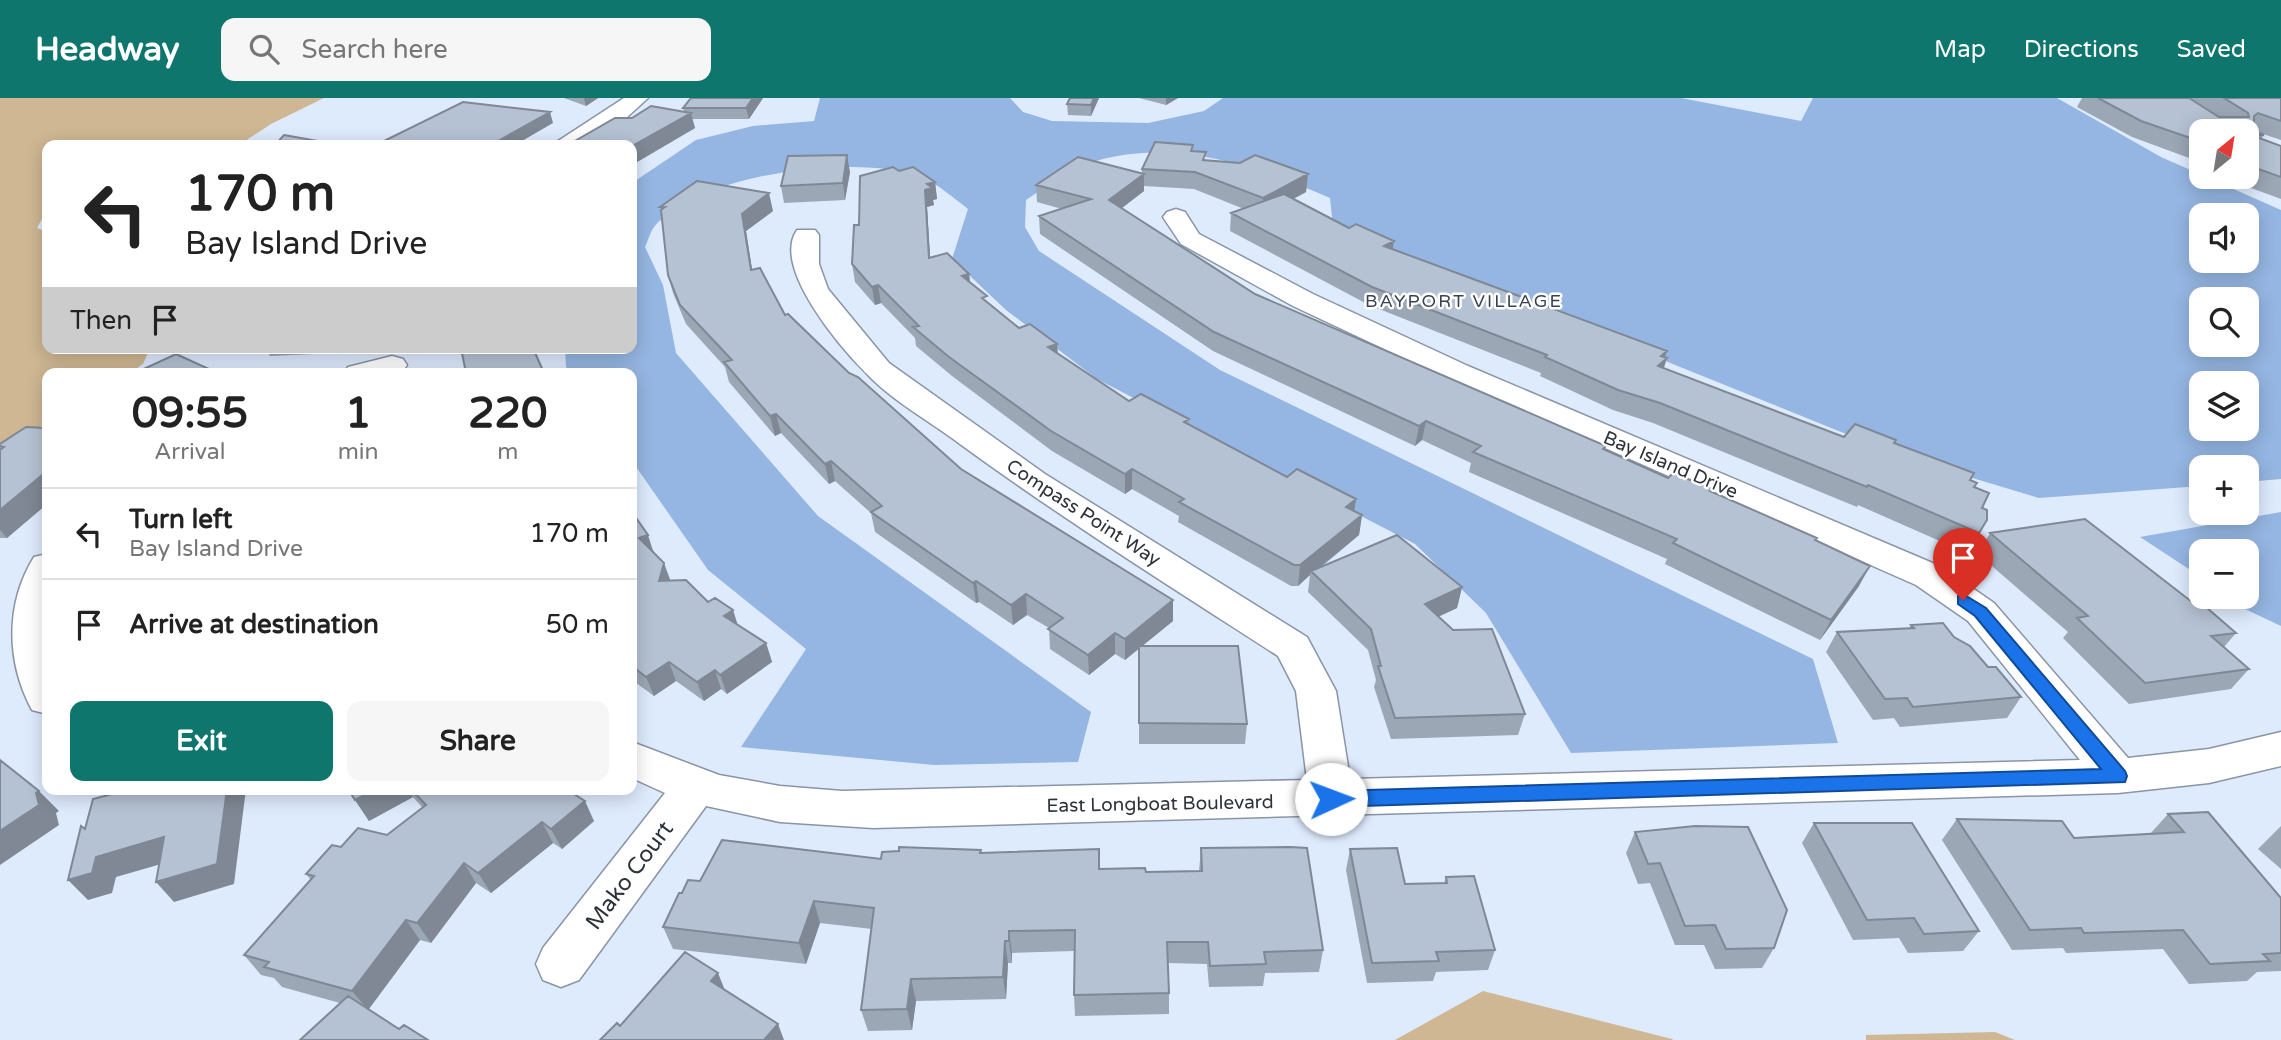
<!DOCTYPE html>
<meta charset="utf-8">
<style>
body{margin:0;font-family:"Varela Round",sans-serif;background:#f6f6f6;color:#222;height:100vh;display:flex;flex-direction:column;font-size:26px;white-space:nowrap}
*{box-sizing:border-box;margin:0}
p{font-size:23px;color:#767676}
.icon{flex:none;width:38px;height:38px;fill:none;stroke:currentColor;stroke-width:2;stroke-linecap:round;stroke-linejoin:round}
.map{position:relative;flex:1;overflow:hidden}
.sheet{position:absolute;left:42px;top:270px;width:595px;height:427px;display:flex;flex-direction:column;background:#fff;border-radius:14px;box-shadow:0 4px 18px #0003}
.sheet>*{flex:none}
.banner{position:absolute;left:42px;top:42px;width:595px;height:214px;border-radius:14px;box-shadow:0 4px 18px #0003;background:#fff;color:#222;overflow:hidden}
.needle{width:46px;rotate:30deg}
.controls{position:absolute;left:2189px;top:21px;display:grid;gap:14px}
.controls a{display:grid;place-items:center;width:70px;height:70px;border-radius:14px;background:#fff;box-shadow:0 4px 18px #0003;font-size:35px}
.pin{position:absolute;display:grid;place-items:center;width:60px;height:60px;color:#fff;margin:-72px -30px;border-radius:50% 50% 50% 0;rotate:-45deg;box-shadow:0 0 7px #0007}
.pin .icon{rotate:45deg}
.me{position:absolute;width:77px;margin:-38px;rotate:88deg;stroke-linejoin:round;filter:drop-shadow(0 0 5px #0008)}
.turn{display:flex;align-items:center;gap:24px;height:147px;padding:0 28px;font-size:32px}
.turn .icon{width:91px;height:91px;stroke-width:2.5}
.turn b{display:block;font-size:49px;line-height:60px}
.then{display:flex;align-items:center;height:66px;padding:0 28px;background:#0003;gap:14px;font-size:26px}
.eta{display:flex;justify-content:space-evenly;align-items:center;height:119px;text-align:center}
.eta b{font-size:42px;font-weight:700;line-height:49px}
.cta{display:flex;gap:14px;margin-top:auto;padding:14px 28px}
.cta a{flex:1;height:80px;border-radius:14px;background:#0f766e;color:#fff;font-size:28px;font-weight:700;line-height:80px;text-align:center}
.cta a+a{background:#f6f6f6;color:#222}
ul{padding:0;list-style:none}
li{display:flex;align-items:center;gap:21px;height:91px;padding:0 28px;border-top:2px solid #e0e0e0}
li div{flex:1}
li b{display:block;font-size:26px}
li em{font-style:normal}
header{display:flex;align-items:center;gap:42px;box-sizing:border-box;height:98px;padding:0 35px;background:#0f766e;color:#fff}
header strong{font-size:33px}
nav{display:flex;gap:38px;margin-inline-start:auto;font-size:24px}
.search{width:490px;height:63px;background:#f6f6f6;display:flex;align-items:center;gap:18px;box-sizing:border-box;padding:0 24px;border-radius:14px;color:#767676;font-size:26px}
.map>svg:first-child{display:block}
.green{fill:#cfb793}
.water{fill:#95b6e2;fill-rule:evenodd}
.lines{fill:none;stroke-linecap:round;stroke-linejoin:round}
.minor-casing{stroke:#8995a5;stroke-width:3}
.minor{fill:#fff;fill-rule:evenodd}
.wall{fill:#9ca7b5}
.shaded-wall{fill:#7f8894}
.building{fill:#b5c2d3;stroke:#7f8894;stroke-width:2}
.route{fill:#1a73e8;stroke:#114b97;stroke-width:2}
.labels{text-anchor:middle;stroke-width:5;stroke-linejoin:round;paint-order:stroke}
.far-neighbourhood-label{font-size:18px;letter-spacing:2px;fill:#384250;stroke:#fff}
.street-label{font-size:19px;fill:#2e3339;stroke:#fff}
.near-street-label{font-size:23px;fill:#2e3339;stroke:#fff}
</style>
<header>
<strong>Headway</strong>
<div class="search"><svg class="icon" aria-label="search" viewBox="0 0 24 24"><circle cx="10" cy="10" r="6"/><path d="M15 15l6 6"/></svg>Search here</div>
<nav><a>Map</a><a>Directions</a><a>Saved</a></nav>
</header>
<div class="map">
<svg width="2281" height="942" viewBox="0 0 2281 942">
<rect width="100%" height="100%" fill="#deebfd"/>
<path class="green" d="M0 0H324L271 26 239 47H47V112L37 130 47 134V250H150L143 266 130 275H47V325L0 351Z
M1483 893 1672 941 1673 942H1395Z
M1995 934 2015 942H1866V937Z"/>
<path class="water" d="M820 0H1010L1023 14 1052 23 1148 25 1204 13 1223 0H1681L1801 23 1813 0H2057L2161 59 2281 112V381L2247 384V369H2202L2201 388 2039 400 1903 359 1333 129 1330 100C1252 65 1160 35 1076 70 1058 77 1042 92 1026 102L1025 129 1039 153 1220 272 1813 561 1838 645 1571 655 1486 515 1415 446 1097 281 1006 212 952 161 968 111C955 101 939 87 924 80 862 54 698 75 654 129 650 134 648 143 645 149L663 187 676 255 818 418 1091 614 1078 664 934 667 741 649 806 551 708 472 632 363V275H570L566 269 565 250H632V85L696 42 753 28 814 23ZM2202 117H2247V163H2202ZM2202 201H2247V247H2202ZM2202 285H2247V331H2202Z
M2281 414V528L2245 511 2229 499H2247V453H2202L2201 479 2140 439Z"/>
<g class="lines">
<defs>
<path id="minor" d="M624 0H648L625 21 579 47H552Z
M1176 111 1185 114 1199 136 1313 196 1468 268 1942 469 1994 505 2128 660 2209 651 2281 634V668L2209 685 2118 695 873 730 780 724 706 708 579 882 561 889 543 882 536 866 543 850 665 695 632 680V644L719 677 780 688 842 693 1307 682 1296 593 1278 558C1171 489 1063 421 960 346 931 324 891 302 867 276 841 250 771 169 797 132H815L819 137V166L828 191 889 265 1045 376 1307 539 1336 593 1350 681 2080 662 1968 523 1916 487 1446 280 1293 208 1181 146 1163 119 1167 114Z
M392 258 403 261 407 267 403 273 344 275 348 269Z
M47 456V616L32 612C6 564 5 506 34 459Z"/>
</defs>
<use href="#minor" class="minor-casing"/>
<use href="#minor" class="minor"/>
</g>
<path class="wall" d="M564 0H598L586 8Z
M763 0 749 21H692L695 30 632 67V20L684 14 683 10Z
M1099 0 1091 18 1068 17 1067 6Z
M1139 0H1178L1166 7Z
M2082 0H2281V42L2260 35 2264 37 2261 41 2281 48V101L2221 79H2247V33H2202V72L2196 70 2200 64 2132 39 2077 9Z
M1193 47V53L1206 62 1308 76 1306 94 1293 101 1392 151 1667 253 1665 259 1664 270 1844 339 1896 342 1895 345 1974 375 1970 382 1977 385 1975 389 1987 422 1967 455 1858 407 1857 409 1653 325 1613 312 1540 278 1541 275 1369 207 1230 133 1231 115 1244 111 1194 91 1144 88V93L1122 110 1255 196 1668 380 1713 391 1712 393 1817 440 1816 443 1859 488 1820 542 1665 466 1667 461 1469 374 1471 365 1422 342 1415 348 1213 253 1040 136 1039 118 1062 111 1037 104 1036 87 1142 75V71Z
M899 73 935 84 937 101 933 102 934 107 927 109 930 159 969 176 970 184 988 205 1019 230 1057 246 1058 256 1129 303 1189 321 1188 327 1287 379 1356 401 1354 413 1362 417 1359 437 1320 470 1462 489 1457 510 1438 519 1525 616 1518 637 1391 641 1374 589 1376 582 1368 552 1308 494 1310 477 1298 488H1291L1178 424 1179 418 1132 391 1125 396 1052 353 952 278 916 248 915 240 881 205 875 207 855 184 852 166 859 127Z
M850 74 845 102 784 105 781 88Z
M660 109 773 113 746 133 752 172 785 217 849 275 961 371 1173 523 1142 548 1247 626 1245 646H1139V550L1125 562 1115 556 1089 577 1050 551 1049 530 1027 517 1013 527 979 504 976 505 875 434 871 415 835 383 829 386 781 335 775 338 729 284 725 269 686 226 673 195 668 177Z
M266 250H320L315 256 270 258Z
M47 330V406L7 440H0V346Z
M632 414 670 483 708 504 733 512 737 526 766 545 772 564 727 596 721 591 704 603 676 583 654 598 632 582Z
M1990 435 2192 504 2236 535 2224 549 2249 571 2231 591 2129 606 2063 540 2068 534 1978 456Z
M1911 527 1954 539 2021 599 2007 620 1900 629 1894 620 1873 622 1826 554 1837 534 1909 530Z
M348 691H566L594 723 562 751 553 745 491 795 476 785 431 845 420 842 369 911 399 931 300 942 340 905 282 889 274 880 261 877 244 857 311 782 306 776 341 749 387 737 423 710 413 699 369 723Z
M2168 716 2281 800V873L2257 874 2247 883 2189 886 2163 851 2066 855 2063 850 2012 852 1942 742 1957 721 2074 740 2150 736Z
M1814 725 1979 833 1963 853 1908 855 1899 840 1853 842 1802 745Z
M2281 728V771L2258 751Z
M1635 734 1774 850 1762 870 1715 871 1704 847H1675L1650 785 1638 786 1626 755Z
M1201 750 1323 852 1319 874 1265 875 1263 888 1209 889 1207 866 1168 865 1169 895V916L1075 918 1074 897V853L1012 855V865H1008L1006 901 916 903 912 932 868 933 861 912 872 831 820 825 806 866 673 851 663 829 682 795 700 783 881 761 981 752V755L1099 751V771L1146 774 1199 773Z
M1350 751 1405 786 1444 785 1446 779 1495 852 1488 872 1436 874 1433 883 1367 885 1346 772Z"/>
<path class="shaded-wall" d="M584 0H598L586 8Z
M753 0H763L749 21 746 10Z
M1094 0H1099L1091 18V7Z
M1166 0H1178L1166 7Z
M550 14 553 25 515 47H491Z
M691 15 695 30 632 67V48Z
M847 57 850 74 845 102 843 85Z
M1144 76V93L1110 119 1109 102Z
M1308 76 1306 94 1262 118 1263 100Z
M935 84 937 101 933 102 934 107 927 109 931 178 929 160 925 92 927 86Z
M769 95 773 113 746 133 755 190 751 172 742 116Z
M1394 143 1391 161 1384 148Z
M969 176 971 194 962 178Z
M878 187 881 205 875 207 872 189Z
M1057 246 1058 265 1048 249Z
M312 250H320L315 256Z
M1667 253 1663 264 1667 260 1661 279 1652 287 1661 258Z
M776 316 781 335 775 338 770 318Z
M1426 323 1422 342 1415 348 1419 328Z
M831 363 835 383 829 386 825 366Z
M1132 371V391L1125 396V376Z
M47 373V406L7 440 0 432V412Z
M1356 401 1353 421 1346 409Z
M1362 417 1359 437 1313 475 1311 473 1310 477 1298 488 1300 467Z
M648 437 654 456 639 440Z
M664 465 671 484 659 483Z
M1870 468 1859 488 1820 542 1831 522Z
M976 483 979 504 976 505 973 485Z
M1462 489 1457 510 1420 527 1425 506Z
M1026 496 1027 517 1013 527 1011 507Z
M1173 502V523L1125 562V541Z
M733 512 739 531 724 518Z
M1115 535V556L1089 577 1088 557Z
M766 545 772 564 727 596 720 577Z
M669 564 676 583 654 598 646 579Z
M715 572 721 591 704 603 697 584Z
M227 691H246L234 786 174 804 156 784Z
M376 691H408L413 699 369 723 355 702Z
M39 693 59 713 56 715 59 727 0 767V733Z
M585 703 594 723 562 751 551 731Z
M542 724 553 745 491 795 478 775Z
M164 739 182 760 116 779 112 795 88 802 68 782 96 759Z
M464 765 476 785 431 845 417 825Z
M814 803 820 825 806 866 799 845Z
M406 822 420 842 368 912 352 893Z
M1009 833 1012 855V865L1009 843Z
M1005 843 1008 865 1006 901 1003 879Z
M718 875 726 895 711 883Z
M911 881 916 903 912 932 907 911Z
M778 926 784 942H764Z"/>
<path class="building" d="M691 0H753L746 10H683Z
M1070 0H1094L1091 7 1067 6Z
M2098 0H2189L2219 19H2249L2248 15 2224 0H2281V23L2258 15 2254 18V33L2264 37H2251L2281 48V79L2247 67V33H2202V44L2141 23Z
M463 4 550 14 491 47H376Z
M651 8 691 15 632 48V47H568L615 20H632Z
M284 37 340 47H275Z
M1155 44 1193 47 1191 53 1206 54 1203 62 1240 65 1255 57 1308 76 1263 100 1195 74 1142 71Z
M847 57 843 85 781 88 788 58Z
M1078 59 1144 76 1109 102 1255 196 1606 348 1603 351 1668 380 1673 375 1713 391 1710 393 1817 440 1815 442 1870 468 1831 522 1673 445 1677 441 1473 354 1481 348 1426 323 1419 328 1214 234 1039 118 1091 101 1036 87Z
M893 69 899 73 913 69 935 84 927 86 932 90 925 92 929 160 947 155 969 176 962 178 987 198 982 200 1019 230 1030 226 1057 246 1048 249 1129 303 1141 296 1189 321 1184 324 1287 379 1297 371 1356 401 1346 409 1362 417 1300 467H1294L1179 404 1184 401 1132 371 1125 376 1051 333 949 259 913 229 919 228 878 187 872 189 852 166 854 127H859L860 78Z
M697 83 769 95 742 116 751 172 760 170 785 217 788 216 849 275 858 279 961 371 1173 502 1125 541 1115 535 1088 557 1048 531 1063 520 1026 496 1011 507 976 483 973 485 871 414 882 408 831 363 825 366 776 316 770 318 724 264 732 262 680 207 668 177 661 112 665 109H660Z
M1284 96 1349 130 1356 126 1394 143 1384 148 1667 253 1661 258 1667 260 1658 268 1844 339 1855 326 1896 342 1894 345 1974 375 1970 382 1977 385 1974 389 1989 395 1982 410 1987 412V422L1979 435 1868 387 1867 389 1660 305 1618 292 1545 259 1547 257 1372 189 1231 115Z
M461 250H533L544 275H466Z
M176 256 209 271 201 275H135Z
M26 329 47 330V373L0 412V352L4 349 0 348V346Z
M632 414 648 437 639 440 664 465 659 483 686 482 708 504 715 500 733 512 724 518 766 545 720 577 715 572 697 584 669 564 646 579 632 568Z
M2085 421 2192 504 2199 503 2236 535 2211 538 2249 571 2145 585 2077 520 2088 518 1990 435Z
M1397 437 1462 489 1425 506 1453 532 1492 531 1525 616 1395 620 1378 568H1381L1371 531 1311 473Z
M1943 525 1954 539 1970 548 1988 569H1996L2021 599 1913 609 1907 600 1885 601 1837 534 1914 530 1911 527Z
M1139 548H1238L1247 626 1139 625Z
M0 662 39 693 36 695 39 707 0 733Z
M131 691H227L217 766 156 784 164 739 96 759 92 775 68 782 81 728 85 731 93 701Z
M348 691H376L355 702Z
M411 691H566L585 703 551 731 542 724 478 775 464 765 417 825 406 822 352 893 264 869 269 864 244 857 314 778 306 776 332 747 341 749 358 730 387 737 426 707Z
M2208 714 2281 800V855L2263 856 2270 863 2210 866 2183 832 2084 835 2081 830 2030 832 1957 721 2062 723 2074 740 2184 734 2168 716Z
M1814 725H1912L1979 833 1924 836 1914 820 1867 822Z
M1695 728 1748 729 1787 812 1774 850 1726 851 1715 827 1685 828 1660 765 1648 766 1635 734Z
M722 742 881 761 882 754 899 753V749L981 752 980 755 1099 751V771L1145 770 1146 774 1202 773 1201 750 1290 749 1307 750 1323 852 1264 854 1266 866 1210 868 1208 844H1167L1169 895 1074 897 1075 832 1009 833V843H1005L1003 879 911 881 907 911 861 912 874 810 814 803 799 845 663 829 679 795H682L688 782 700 783Z
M1397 750 1405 786 1447 785 1446 779 1474 778 1495 852 1436 854 1439 863 1372 865 1350 751Z
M685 854 718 875 711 883 778 926 764 942H600L617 925 620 928Z
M348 898 399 931 404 927 428 942H300Z"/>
<path class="route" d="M1963 496 1986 510 2125 673 2127 678 2125 684 1331 709 1324 706 1321 701 1324 695 1331 693 2101 671 1975 518 1958 506V498Z"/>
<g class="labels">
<g class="far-neighbourhood-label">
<text x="1464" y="209">BAYPORT VILLAGE</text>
</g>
<g class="street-label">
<text transform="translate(1671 366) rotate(23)" y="7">Bay Island Drive</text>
<text transform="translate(1084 414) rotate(33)" y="7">Compass Point Way</text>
<text transform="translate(1160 705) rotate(-1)" y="7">East Longboat Boulevard</text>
</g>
<g class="near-street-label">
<text transform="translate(629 777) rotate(-53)" y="8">Mako Court</text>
</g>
</g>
</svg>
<div class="controls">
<a><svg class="needle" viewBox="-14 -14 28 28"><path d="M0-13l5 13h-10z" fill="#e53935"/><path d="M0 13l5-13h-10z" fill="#767676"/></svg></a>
<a><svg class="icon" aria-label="sound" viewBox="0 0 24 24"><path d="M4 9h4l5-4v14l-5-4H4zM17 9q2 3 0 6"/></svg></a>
<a><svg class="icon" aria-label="search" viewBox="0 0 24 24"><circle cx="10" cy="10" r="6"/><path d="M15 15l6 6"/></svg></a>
<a><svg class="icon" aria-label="layers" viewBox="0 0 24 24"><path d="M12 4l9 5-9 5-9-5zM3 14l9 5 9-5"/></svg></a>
<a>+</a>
<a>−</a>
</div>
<div class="pin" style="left:1963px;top:502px;background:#d93025"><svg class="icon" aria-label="arrive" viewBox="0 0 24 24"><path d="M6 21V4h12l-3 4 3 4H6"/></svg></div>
<svg class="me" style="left:1331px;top:701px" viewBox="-20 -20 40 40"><circle r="19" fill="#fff"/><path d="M0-13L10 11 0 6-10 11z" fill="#1a73e8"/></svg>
<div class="banner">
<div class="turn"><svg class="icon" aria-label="left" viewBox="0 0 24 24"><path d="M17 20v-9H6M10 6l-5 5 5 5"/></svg><div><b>170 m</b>Bay Island Drive</div></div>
<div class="then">Then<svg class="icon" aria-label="arrive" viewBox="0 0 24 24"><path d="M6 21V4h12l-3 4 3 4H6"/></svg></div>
</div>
<section class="sheet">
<div class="eta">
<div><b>09:55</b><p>Arrival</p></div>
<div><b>1</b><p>min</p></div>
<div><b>220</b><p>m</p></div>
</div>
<ul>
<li><svg class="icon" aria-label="left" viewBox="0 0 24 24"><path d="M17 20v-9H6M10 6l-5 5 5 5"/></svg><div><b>Turn left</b><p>Bay Island Drive</p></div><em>170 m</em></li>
<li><svg class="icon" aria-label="arrive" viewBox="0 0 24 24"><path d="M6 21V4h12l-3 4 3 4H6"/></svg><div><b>Arrive at destination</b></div><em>50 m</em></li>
</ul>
<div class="cta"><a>Exit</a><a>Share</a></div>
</section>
</div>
